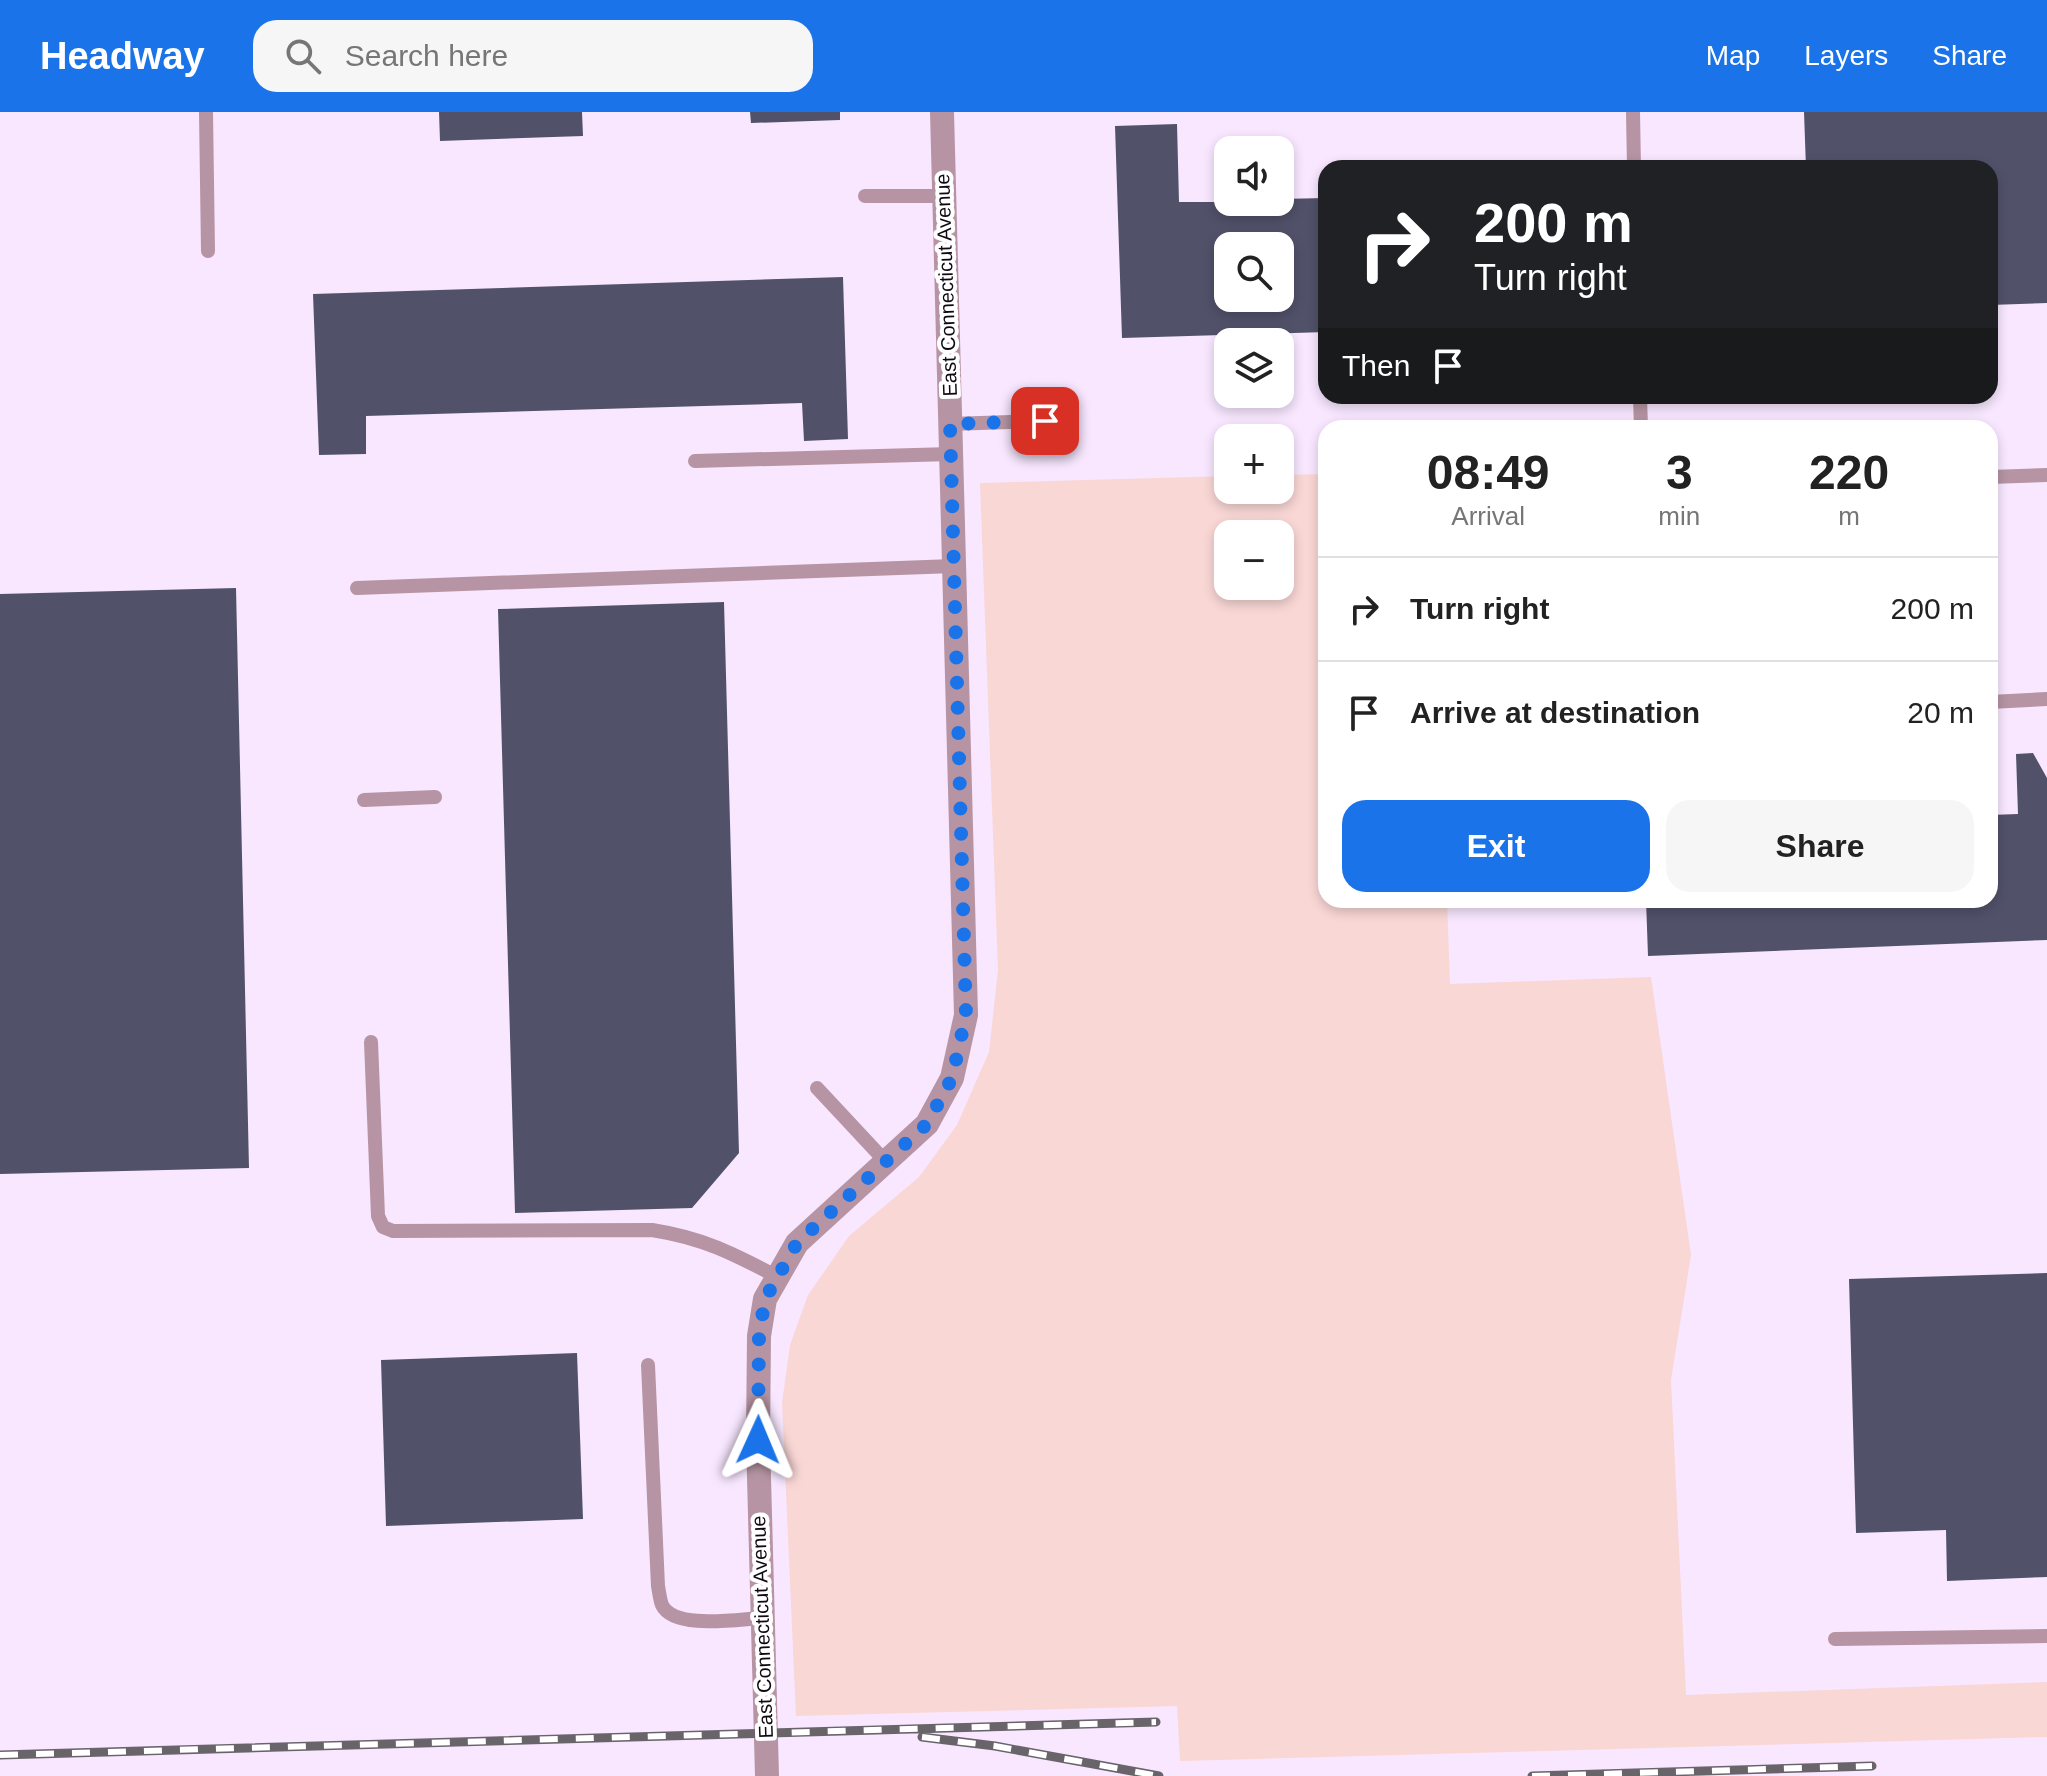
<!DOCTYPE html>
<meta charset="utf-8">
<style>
body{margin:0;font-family:Arial,sans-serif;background:#f6f6f6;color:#222;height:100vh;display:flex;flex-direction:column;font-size:30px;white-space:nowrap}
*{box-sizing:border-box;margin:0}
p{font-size:26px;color:#767676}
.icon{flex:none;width:44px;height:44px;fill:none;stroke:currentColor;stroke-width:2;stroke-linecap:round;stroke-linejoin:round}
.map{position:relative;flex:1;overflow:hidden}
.panel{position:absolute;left:1318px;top:308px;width:680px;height:488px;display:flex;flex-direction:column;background:#fff;border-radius:24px;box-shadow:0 4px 12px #0003}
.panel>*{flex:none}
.hud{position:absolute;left:1318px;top:48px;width:680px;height:244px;border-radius:24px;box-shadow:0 4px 12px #0003;background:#202124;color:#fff;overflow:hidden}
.buttons{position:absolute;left:1214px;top:24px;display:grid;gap:16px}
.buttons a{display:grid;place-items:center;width:80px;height:80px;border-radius:16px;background:#fff;box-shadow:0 4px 12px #0003;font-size:40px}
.pin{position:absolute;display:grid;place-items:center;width:68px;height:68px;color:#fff;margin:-34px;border-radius:16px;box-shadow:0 4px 12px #0006}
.me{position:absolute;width:88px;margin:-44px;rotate:1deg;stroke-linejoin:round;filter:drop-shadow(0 0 6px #0008)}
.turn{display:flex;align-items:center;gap:28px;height:168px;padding:0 24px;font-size:36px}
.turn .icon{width:104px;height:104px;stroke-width:2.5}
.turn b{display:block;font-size:56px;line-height:68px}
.then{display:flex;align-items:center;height:76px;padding:0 24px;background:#0003;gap:16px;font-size:30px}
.eta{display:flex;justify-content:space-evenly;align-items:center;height:136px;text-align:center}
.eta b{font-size:48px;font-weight:600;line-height:56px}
.button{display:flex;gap:16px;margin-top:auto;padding:16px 24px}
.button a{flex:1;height:92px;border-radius:24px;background:#1a73e8;color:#fff;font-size:32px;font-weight:600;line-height:92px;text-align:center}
.button a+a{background:#f6f6f6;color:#222}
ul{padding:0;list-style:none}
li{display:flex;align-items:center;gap:24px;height:104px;padding:0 24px;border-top:2px solid #e0e0e0}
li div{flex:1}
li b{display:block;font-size:30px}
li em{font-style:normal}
header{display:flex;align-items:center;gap:48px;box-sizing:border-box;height:112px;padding:0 40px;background:#1a73e8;color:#fff}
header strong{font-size:38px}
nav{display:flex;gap:44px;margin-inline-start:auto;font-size:28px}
.search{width:560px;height:72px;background:#f6f6f6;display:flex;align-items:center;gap:20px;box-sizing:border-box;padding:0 28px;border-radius:24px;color:#767676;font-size:30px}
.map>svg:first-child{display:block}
.built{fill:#f8e7ff;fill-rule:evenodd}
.green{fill:#f9d7d5;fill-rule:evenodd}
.building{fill:#51526a;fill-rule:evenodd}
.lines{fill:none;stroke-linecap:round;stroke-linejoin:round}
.lane{stroke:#b694a3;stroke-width:14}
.street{stroke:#b694a3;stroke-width:24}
.rail-casing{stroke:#68646a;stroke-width:9}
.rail{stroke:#fff;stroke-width:6;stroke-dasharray:18;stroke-linecap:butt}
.route{stroke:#1a73e8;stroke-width:14;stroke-dasharray:0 25.2}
.labels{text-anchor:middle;stroke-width:8;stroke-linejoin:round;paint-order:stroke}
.street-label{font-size:20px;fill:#0e0910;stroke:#fff}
</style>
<header>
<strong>Headway</strong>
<div class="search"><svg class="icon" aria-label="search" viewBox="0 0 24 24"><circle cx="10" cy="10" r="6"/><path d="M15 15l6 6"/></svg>Search here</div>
<nav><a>Map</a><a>Layers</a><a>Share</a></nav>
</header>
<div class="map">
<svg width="2047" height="1664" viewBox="0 0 2047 1664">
<rect width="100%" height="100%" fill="#fbf8fd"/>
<path class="built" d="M0 0H2047V1664H0ZM1228 38H1280V90H1228ZM1326 56H1990V284H1326ZM1228 134H1280V186H1228ZM1228 230H1280V282H1228ZM1326 316H1990V788H1326ZM1228 326H1280V378H1228ZM1228 422H1280V474H1228Z"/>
<path class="green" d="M1326 362V788H1447L1450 872 1651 865 1691 1143 1671 1268 1686 1583 2047 1570V1625L1180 1649 1177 1594 796 1604 782 1291 790 1233 808 1183 849 1124 919 1065 957 1013 989 940 998 858 980 371 1228 364V378H1280V363ZM1228 422H1280V474H1228Z"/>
<path class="building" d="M439 0H582L583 24 440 29Z
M750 0H840V8L751 11Z
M1804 0H2047V191L1990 193V56H1806Z
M1177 12 1179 90H1280V87L1326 86V220L1122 226 1115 14ZM1228 134H1280V186H1228Z
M843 165 848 327 804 329 802 291 366 304V342L319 343 313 182Z
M236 476 249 1056 0 1062V482Z
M724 490 739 1041 692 1096 515 1101 498 497Z
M2033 641 2047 666V828L1648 844 1646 788H1990V703L2018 702 2016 642Z
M2047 1161V1465L1947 1469 1946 1418 1856 1421 1849 1167Z
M577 1241 583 1407 386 1414 381 1248Z"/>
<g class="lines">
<path class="lane" d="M206 0 208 139
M1633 0 1634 56
M865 84H943
M1640 284 1641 316
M950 312 1045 309
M695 349 951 342
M1990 365 2047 363
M357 476 954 454
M1990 590 2047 587
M364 688 435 685
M371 930 378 1104 383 1115 393 1119 652 1118C703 1126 732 1141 778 1165
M817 976 886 1050
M648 1253 658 1474C659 1479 660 1488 662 1493 674 1518 738 1507 762 1506
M1835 1527 2047 1524"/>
<path class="street" d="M767 1664 758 1328 759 1224 765 1187 797 1131 927 1012 952 966 966 903 942 0"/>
<defs>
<path id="rail" d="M922 1625 995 1634 1159 1664
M0 1643 1156 1610
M1532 1664 1872 1654"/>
</defs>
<use href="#rail" class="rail-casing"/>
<use href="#rail" class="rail"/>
</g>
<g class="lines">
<path class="route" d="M758 1328 759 1224 765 1187 797 1131 927 1012 952 966 966 903 950 312 1045 309"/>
</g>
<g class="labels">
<g class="street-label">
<text transform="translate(946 173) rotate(-92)" y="7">East Connecticut Avenue</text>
<text transform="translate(762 1515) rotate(-92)" y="7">East Connecticut Avenue</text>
</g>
</g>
</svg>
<div class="buttons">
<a><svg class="icon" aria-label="sound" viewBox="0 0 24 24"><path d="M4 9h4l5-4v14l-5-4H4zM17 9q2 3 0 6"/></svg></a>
<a><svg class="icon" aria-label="search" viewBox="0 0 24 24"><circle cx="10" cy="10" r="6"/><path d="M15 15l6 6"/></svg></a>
<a><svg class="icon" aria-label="layers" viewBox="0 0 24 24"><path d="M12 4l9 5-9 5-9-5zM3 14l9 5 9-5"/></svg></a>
<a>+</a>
<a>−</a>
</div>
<div class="pin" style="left:1045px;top:309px;background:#d93025"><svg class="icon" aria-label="arrive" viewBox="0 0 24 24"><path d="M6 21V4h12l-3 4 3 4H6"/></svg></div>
<svg class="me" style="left:758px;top:1328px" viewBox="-20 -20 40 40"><path d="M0-17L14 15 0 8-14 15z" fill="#1a73e8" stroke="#fff" stroke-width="4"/></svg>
<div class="hud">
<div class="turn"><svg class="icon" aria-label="right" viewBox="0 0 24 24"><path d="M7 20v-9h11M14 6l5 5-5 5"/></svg><div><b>200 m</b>Turn right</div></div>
<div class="then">Then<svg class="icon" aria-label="arrive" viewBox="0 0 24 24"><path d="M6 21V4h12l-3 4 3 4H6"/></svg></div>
</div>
<section class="panel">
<div class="eta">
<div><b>08:49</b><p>Arrival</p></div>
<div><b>3</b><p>min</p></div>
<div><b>220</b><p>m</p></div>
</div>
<ul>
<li><svg class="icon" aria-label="right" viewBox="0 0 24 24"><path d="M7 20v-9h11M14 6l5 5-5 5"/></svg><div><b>Turn right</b></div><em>200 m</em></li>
<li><svg class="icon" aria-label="arrive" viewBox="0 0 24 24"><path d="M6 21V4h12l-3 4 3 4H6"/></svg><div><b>Arrive at destination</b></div><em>20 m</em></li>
</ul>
<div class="button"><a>Exit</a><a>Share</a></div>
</section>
</div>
